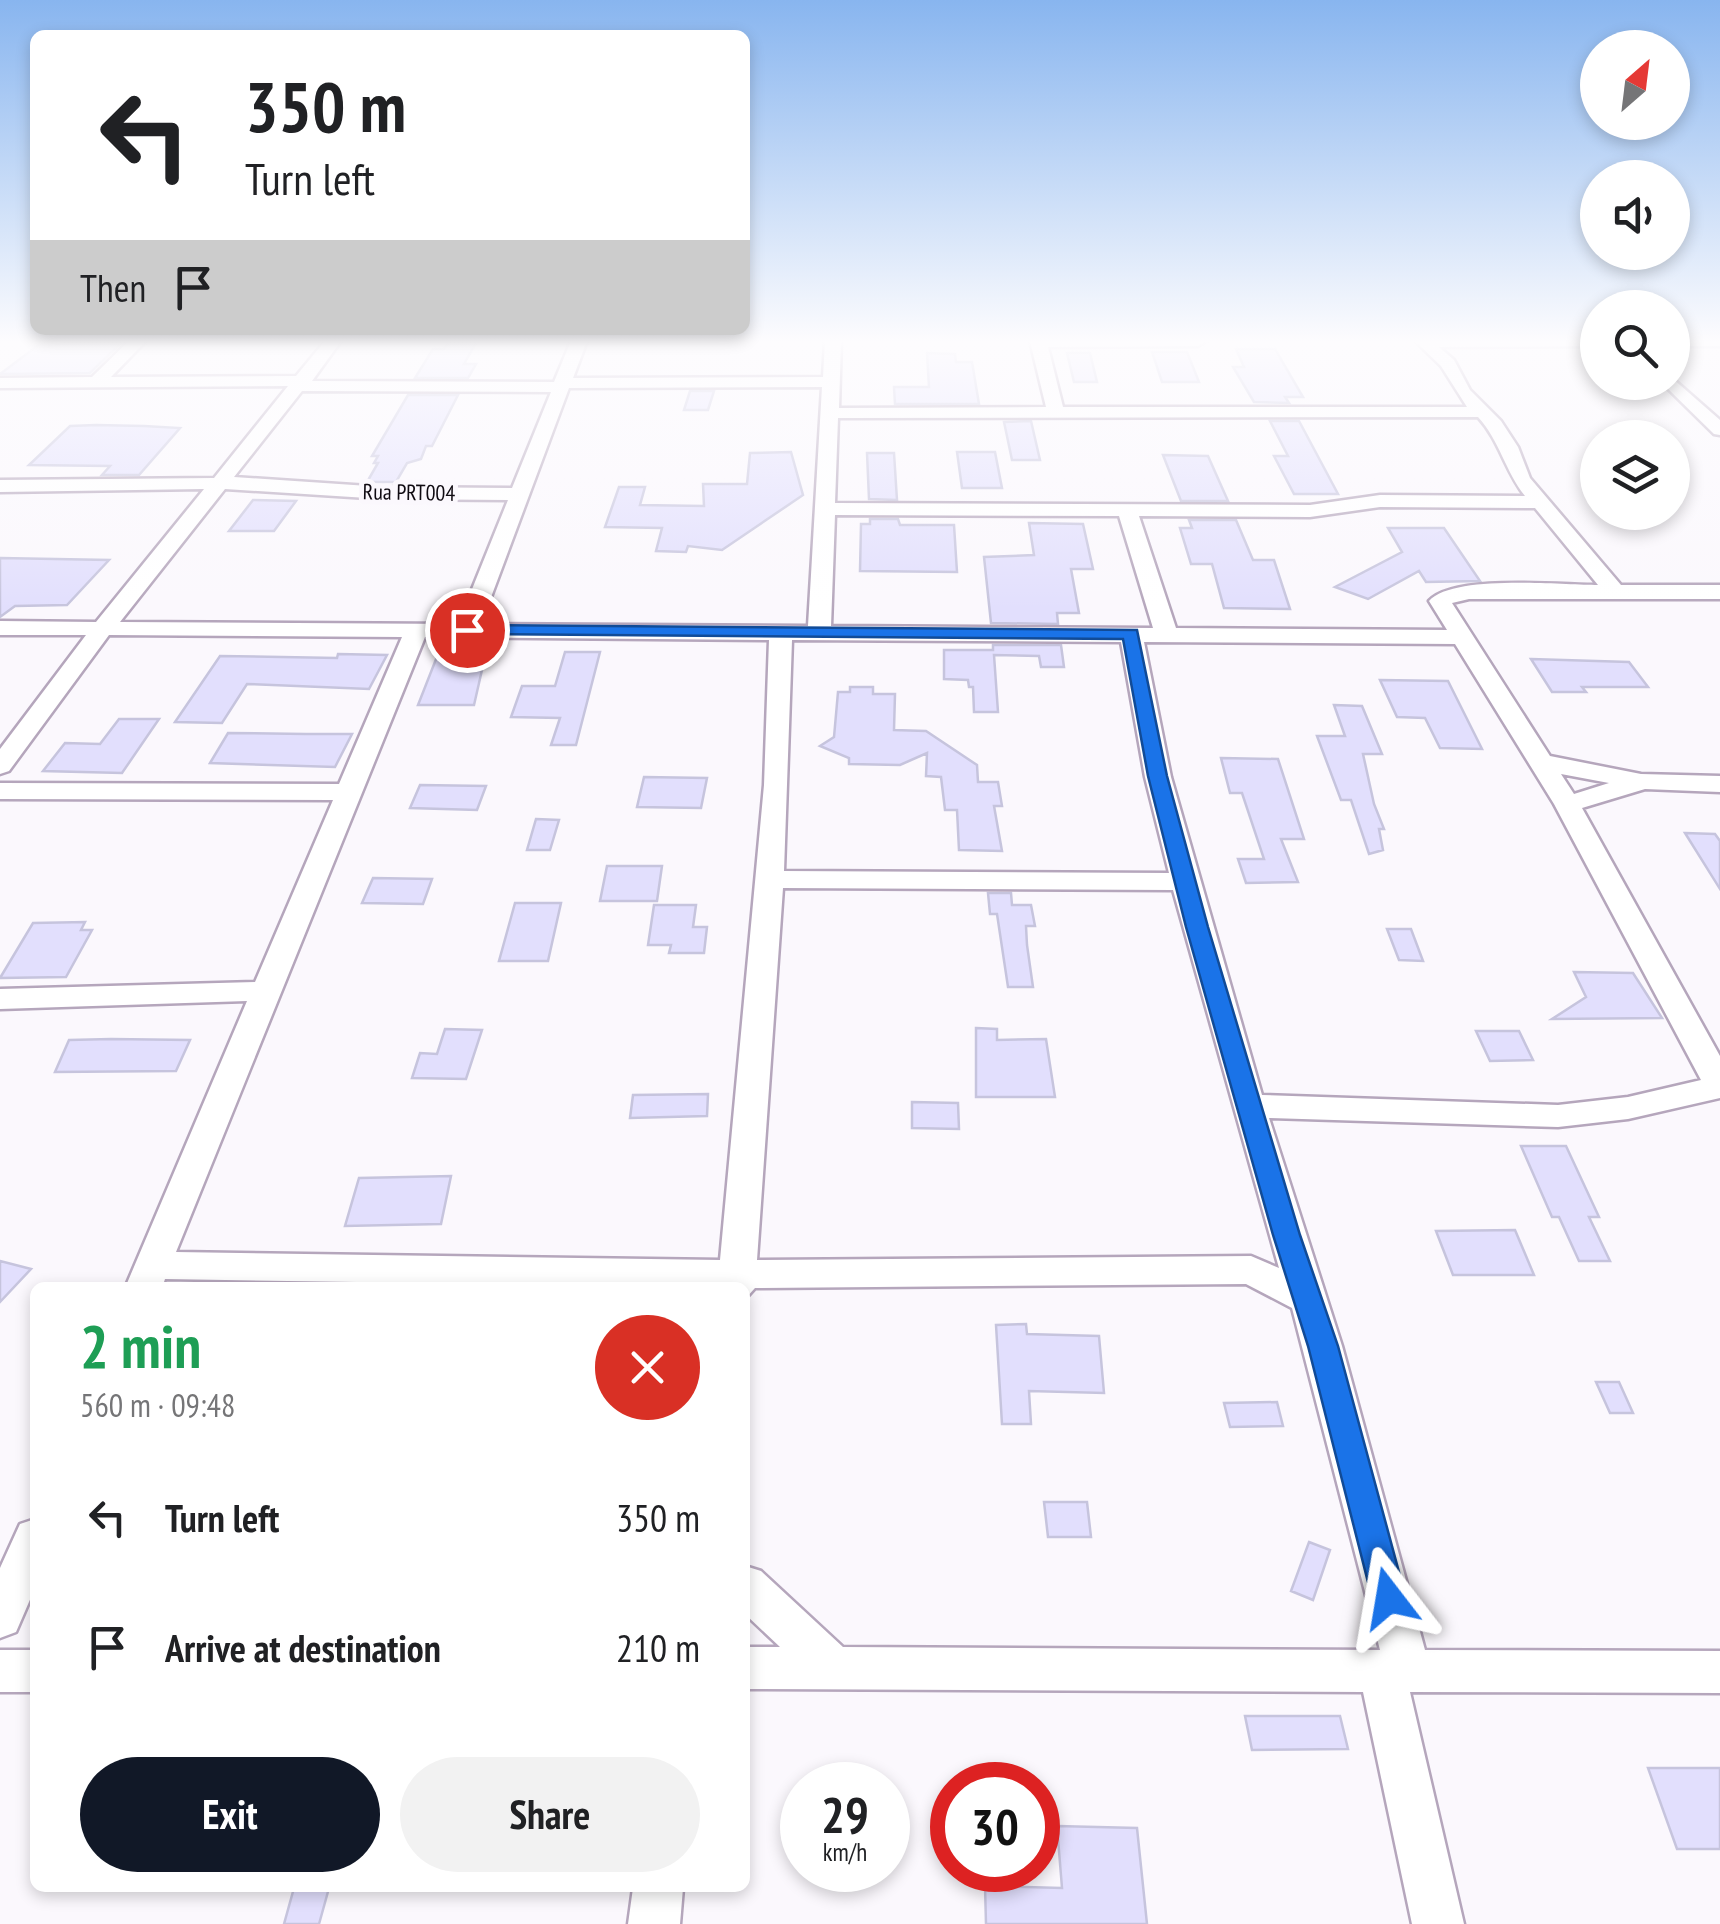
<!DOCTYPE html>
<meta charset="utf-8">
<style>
body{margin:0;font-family:"PT Sans Narrow",sans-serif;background:#f2f2f2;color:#202124;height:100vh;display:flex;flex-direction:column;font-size:38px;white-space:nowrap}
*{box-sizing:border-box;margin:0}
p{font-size:32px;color:#757577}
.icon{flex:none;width:55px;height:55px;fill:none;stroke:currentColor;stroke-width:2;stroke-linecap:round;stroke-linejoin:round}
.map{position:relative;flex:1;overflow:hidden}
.side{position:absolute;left:30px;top:1282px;width:720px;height:610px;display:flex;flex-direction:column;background:#fff;border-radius:15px;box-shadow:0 5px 15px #0003}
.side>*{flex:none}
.hud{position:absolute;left:30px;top:30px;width:720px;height:305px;border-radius:15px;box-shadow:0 5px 15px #0003;background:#fff;color:#202124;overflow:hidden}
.needle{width:65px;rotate:28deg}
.buttons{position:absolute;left:1580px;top:30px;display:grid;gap:20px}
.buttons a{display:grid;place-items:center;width:110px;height:110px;border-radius:50%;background:#fff;box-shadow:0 5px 15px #0003;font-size:50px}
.speed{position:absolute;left:780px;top:1762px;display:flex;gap:20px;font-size:50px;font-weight:700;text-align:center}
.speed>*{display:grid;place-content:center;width:130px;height:130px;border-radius:50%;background:#fff;box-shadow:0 5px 15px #0003;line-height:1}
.speed small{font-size:25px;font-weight:400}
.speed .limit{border:15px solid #d22;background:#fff;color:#111}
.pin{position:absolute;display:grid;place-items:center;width:85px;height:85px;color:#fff;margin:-42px;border:5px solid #fff;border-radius:50%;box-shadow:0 2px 10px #0007}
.me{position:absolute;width:110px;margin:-55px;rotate:346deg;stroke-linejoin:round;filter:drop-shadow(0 0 8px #0008)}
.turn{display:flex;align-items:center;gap:35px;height:210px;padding:0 50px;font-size:45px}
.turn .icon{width:130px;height:130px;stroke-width:2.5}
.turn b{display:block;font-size:70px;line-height:85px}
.then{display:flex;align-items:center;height:95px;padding:0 50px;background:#0003;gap:20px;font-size:38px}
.round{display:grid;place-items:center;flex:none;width:105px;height:105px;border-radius:52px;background:#f2f2f2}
.summary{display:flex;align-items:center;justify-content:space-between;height:170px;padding:0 50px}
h1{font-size:60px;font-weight:700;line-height:75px;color:#1e9e55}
.action{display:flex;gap:20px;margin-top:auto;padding:20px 50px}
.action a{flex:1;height:115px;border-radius:60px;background:#111827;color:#fff;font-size:40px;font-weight:700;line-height:115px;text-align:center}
.action a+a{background:#f2f2f2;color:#202124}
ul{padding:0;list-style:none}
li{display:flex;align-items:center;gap:30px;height:130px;padding:0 50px}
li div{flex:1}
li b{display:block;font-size:38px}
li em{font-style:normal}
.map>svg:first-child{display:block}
.building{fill:#e2dffd;stroke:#c6c4dd;stroke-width:2.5}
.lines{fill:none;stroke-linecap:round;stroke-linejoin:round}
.minor-casing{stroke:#b5a6bc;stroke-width:5}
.minor{fill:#fff;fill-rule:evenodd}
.route{fill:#1a73e8;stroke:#114b97;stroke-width:2.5}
.labels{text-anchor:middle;stroke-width:10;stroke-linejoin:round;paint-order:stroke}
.far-street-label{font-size:22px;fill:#0f0a11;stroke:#fbf8fd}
</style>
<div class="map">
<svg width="1720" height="1924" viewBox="0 0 1720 1924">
<rect width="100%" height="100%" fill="#fbf8fd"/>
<path class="building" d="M44 341 122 342 90 373 0 374Z
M450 341H477L464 364H476L468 378H415L433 349H444Z
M1236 349H1275L1303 397H1285L1289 403 1254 402 1233 367H1244Z
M1152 352H1187L1199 382H1162Z
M927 353 955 354 956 362H972L979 404H895L894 387H929Z
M1067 353H1090L1097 382H1074Z
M690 391H714L708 410H684Z
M408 395H458L432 446H426L421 459 407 463 396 482H367L378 463H374L378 456H372Z
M1031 421 1040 460H1012L1004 422Z
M1270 421H1299L1338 494H1294L1274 456H1288Z
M96 425 144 426 180 428 139 475H102L110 466 29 465 70 426Z
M791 452 803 495 722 550 688 546 686 552 656 551 662 528 605 527 619 487H645L640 505 704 506 703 484H747L750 453Z
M957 452H995L1002 488H962Z
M867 453H894L897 500 869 499Z
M1163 455 1208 456 1228 501H1181Z
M253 500 296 501 274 531H229Z
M870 519H898L900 525H954L957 572 860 571 861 524H870Z
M1189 520H1236L1253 560H1274L1290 609 1224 608 1212 564H1191L1180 528H1192Z
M1029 523 1083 524 1093 569H1071L1079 613H1057L1058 624 991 623 984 557 1034 555Z
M1388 528H1444L1480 581 1426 582 1419 571 1368 599 1335 587 1402 552Z
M0 558 109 560 67 605 15 606 0 617Z
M993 645H1061L1064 667H1041L1039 656 994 655 998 712H974L973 687H969L968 680 944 679V650H993Z
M487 648 474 705H418L440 649Z
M565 652H600L576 745H551L560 718 511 717 522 686H555Z
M338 654 387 655 369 689 247 684 222 723 175 722 220 656 337 658Z
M1531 659 1629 662 1648 687H1582L1586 692H1552Z
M1380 680 1448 681 1482 749 1440 748 1425 718 1397 717Z
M850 687H873V694H895L894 730 926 731 977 765 978 782H998L1002 806H994L1002 851 959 850 957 810H945L941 777 926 776 927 753 900 765 849 764V758L820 746 834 737 838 692H850Z
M1334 705 1362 706 1382 754H1363L1374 804 1384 829H1379L1383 850 1369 854 1351 800H1341L1317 736H1345Z
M119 719H159L122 773 43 771 65 743 100 744Z
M228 733 306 734H352L335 767 210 763Z
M1221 758 1278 759 1304 839H1281L1298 882 1246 883 1238 859H1264L1242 793H1230Z
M644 777 707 778 701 808 637 807Z
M420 785 486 786 477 810 410 808Z
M536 819 559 820 550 850H527Z
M1685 833 1715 834 1720 841V889Z
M607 866H662L657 901H600Z
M373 878 432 879 423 904 362 903Z
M988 893H1011L1012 905H1031L1035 926H1026L1027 945 1033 987H1008L997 914H990Z
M515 903H561L548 961H499Z
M654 905H696L693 927H707L704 953H669L671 945H648Z
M85 922 81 930H92L66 977 0 978 33 923Z
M1387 929H1411L1423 961 1399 960Z
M1574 972 1633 973 1662 1018 1552 1019 1586 997Z
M976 1028 997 1029V1040L1046 1039 1055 1097H976Z
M445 1029 482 1030 466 1079 412 1078 420 1053 437 1054Z
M1476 1031H1519L1533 1060 1490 1061Z
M69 1040 111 1039 190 1040 176 1071 55 1072Z
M708 1094 707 1116 630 1118 633 1095Z
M912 1102 958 1103 959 1129 912 1128Z
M1521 1146H1566L1599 1217H1589L1610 1261H1579L1559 1217H1552Z
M451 1176 441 1224 345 1226 359 1178Z
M1515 1230 1534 1275H1453L1436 1231Z
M0 1261 31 1269 0 1302Z
M1026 1324 1027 1334 1099 1336 1104 1393 1029 1391 1031 1424H1002L996 1325Z
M1596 1382H1619L1633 1413H1610Z
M1277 1402 1283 1426 1230 1427 1224 1403Z
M1044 1502H1087L1091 1537H1048Z
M1309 1542 1330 1550 1313 1600 1291 1591Z
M1245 1716H1340L1348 1749 1252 1750Z
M1648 1768H1720V1849H1677Z
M1057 1826 1137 1828 1147 1924H986L985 1886 1062 1888Z
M294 1888H329L319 1924H284Z"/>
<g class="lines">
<defs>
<path id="minor" d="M129 341H146L111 377 296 376 325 341H341L312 381 554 382 571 341H587L573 378 823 377 825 341H841L839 408 1046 407 1030 341H1206L1198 346 1048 347 1063 407H1467L1441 366 1415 341H1598V346L1439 347 1454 360 1470 390 1501 421 1518 447 1530 478 1621 585H1720V599H1469L1452 603 1550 756 1641 774 1720 776V792L1645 789 1582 808 1720 1056V1098L1628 1119 1558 1127 1269 1118 1342 1346 1425 1650 1720 1651V1693L1410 1692 1464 1924H1412L1363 1692 745 1689V1647H780L745 1614V1566L761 1571 843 1647 1380 1650 1292 1308 1246 1284 755 1288 745 1299V1288L165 1279 162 1288H125L247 1001 0 1009V989L255 982 333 800 0 799V783L339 784 402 637 109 635 9 771 0 774V749L86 635H0V621L96 622 204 489 0 492V480L214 478 288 386 0 388V378L92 377ZM822 387 808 626 481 624 569 388ZM302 391 551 392 512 488 383 487 234 477ZM1478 417C1500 441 1505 471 1525 496L1380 495 1310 505 835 503 838 418ZM225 489 383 499 508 500 458 624 120 622ZM1380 507 1535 508 1598 585C1560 585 1453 574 1429 601L1447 630 1176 628 1139 516 1310 517ZM835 515 1119 516 1153 628 831 626ZM425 637 769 640 764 785 720 1260 176 1252ZM792 640 1121 642 1145 777 1169 873 784 871ZM1144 642 1455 644 1554 804 1701 1080 1628 1097 1558 1105 1262 1095 1171 777ZM1561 774 1609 783 1574 794ZM783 888 1173 890 1279 1268 1251 1256 757 1260Z
M1673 341H1720V346H1681Z
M1672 378 1720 420V435L1714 434 1661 382H1672Z
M35 1519V1588L16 1632 0 1638V1568L20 1524Z
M0 1650H35V1692H0Z
M633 1888H683L680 1924H628Z"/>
</defs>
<use href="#minor" class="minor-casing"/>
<use href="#minor" class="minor"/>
</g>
<linearGradient id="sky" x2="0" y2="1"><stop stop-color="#88b5ef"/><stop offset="0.56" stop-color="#fdfcfe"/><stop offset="1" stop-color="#fdfcfe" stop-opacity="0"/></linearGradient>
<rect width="1720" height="610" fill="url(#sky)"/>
<path class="route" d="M467 625 1137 630 1167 776 1208 927 1300 1235 1338 1346 1406 1598 1401 1608 1389 1613 1377 1608 1372 1598 1308 1346 1273 1235 1186 927 1148 776 1123 639 461 634 458 630Z"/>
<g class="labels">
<g class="far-street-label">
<text transform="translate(409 492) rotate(1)" y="8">Rua PRT004</text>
</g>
</g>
</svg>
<div class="buttons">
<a><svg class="needle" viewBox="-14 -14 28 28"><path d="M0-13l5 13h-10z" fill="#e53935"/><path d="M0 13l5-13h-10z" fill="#757577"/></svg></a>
<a><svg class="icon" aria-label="sound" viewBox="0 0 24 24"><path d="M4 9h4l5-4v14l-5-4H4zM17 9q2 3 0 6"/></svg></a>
<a><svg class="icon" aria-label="search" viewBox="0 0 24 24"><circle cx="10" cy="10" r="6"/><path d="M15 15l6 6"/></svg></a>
<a><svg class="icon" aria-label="layers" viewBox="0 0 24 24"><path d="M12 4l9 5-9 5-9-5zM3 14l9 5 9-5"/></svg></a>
</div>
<div class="speed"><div>29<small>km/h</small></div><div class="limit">30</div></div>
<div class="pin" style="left:467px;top:630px;background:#d93025"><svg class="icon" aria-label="arrive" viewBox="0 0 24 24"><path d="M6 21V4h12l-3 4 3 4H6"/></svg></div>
<svg class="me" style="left:1389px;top:1598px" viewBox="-20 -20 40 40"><path d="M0-17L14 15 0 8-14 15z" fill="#1a73e8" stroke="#fff" stroke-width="4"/></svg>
<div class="hud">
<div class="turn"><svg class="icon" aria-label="left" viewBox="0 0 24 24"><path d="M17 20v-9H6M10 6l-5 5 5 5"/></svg><div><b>350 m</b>Turn left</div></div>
<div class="then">Then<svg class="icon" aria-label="arrive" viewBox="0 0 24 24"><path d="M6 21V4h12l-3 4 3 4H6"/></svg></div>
</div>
<section class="side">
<div class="summary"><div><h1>2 min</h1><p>560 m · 09:48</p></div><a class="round" style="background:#d93025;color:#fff"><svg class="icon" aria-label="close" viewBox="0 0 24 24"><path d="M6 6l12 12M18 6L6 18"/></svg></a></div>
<ul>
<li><svg class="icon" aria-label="left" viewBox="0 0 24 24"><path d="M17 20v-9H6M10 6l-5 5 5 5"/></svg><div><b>Turn left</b></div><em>350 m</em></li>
<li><svg class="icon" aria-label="arrive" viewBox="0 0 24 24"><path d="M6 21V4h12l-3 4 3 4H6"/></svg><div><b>Arrive at destination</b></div><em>210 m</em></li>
</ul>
<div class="action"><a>Exit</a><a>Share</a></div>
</section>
</div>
